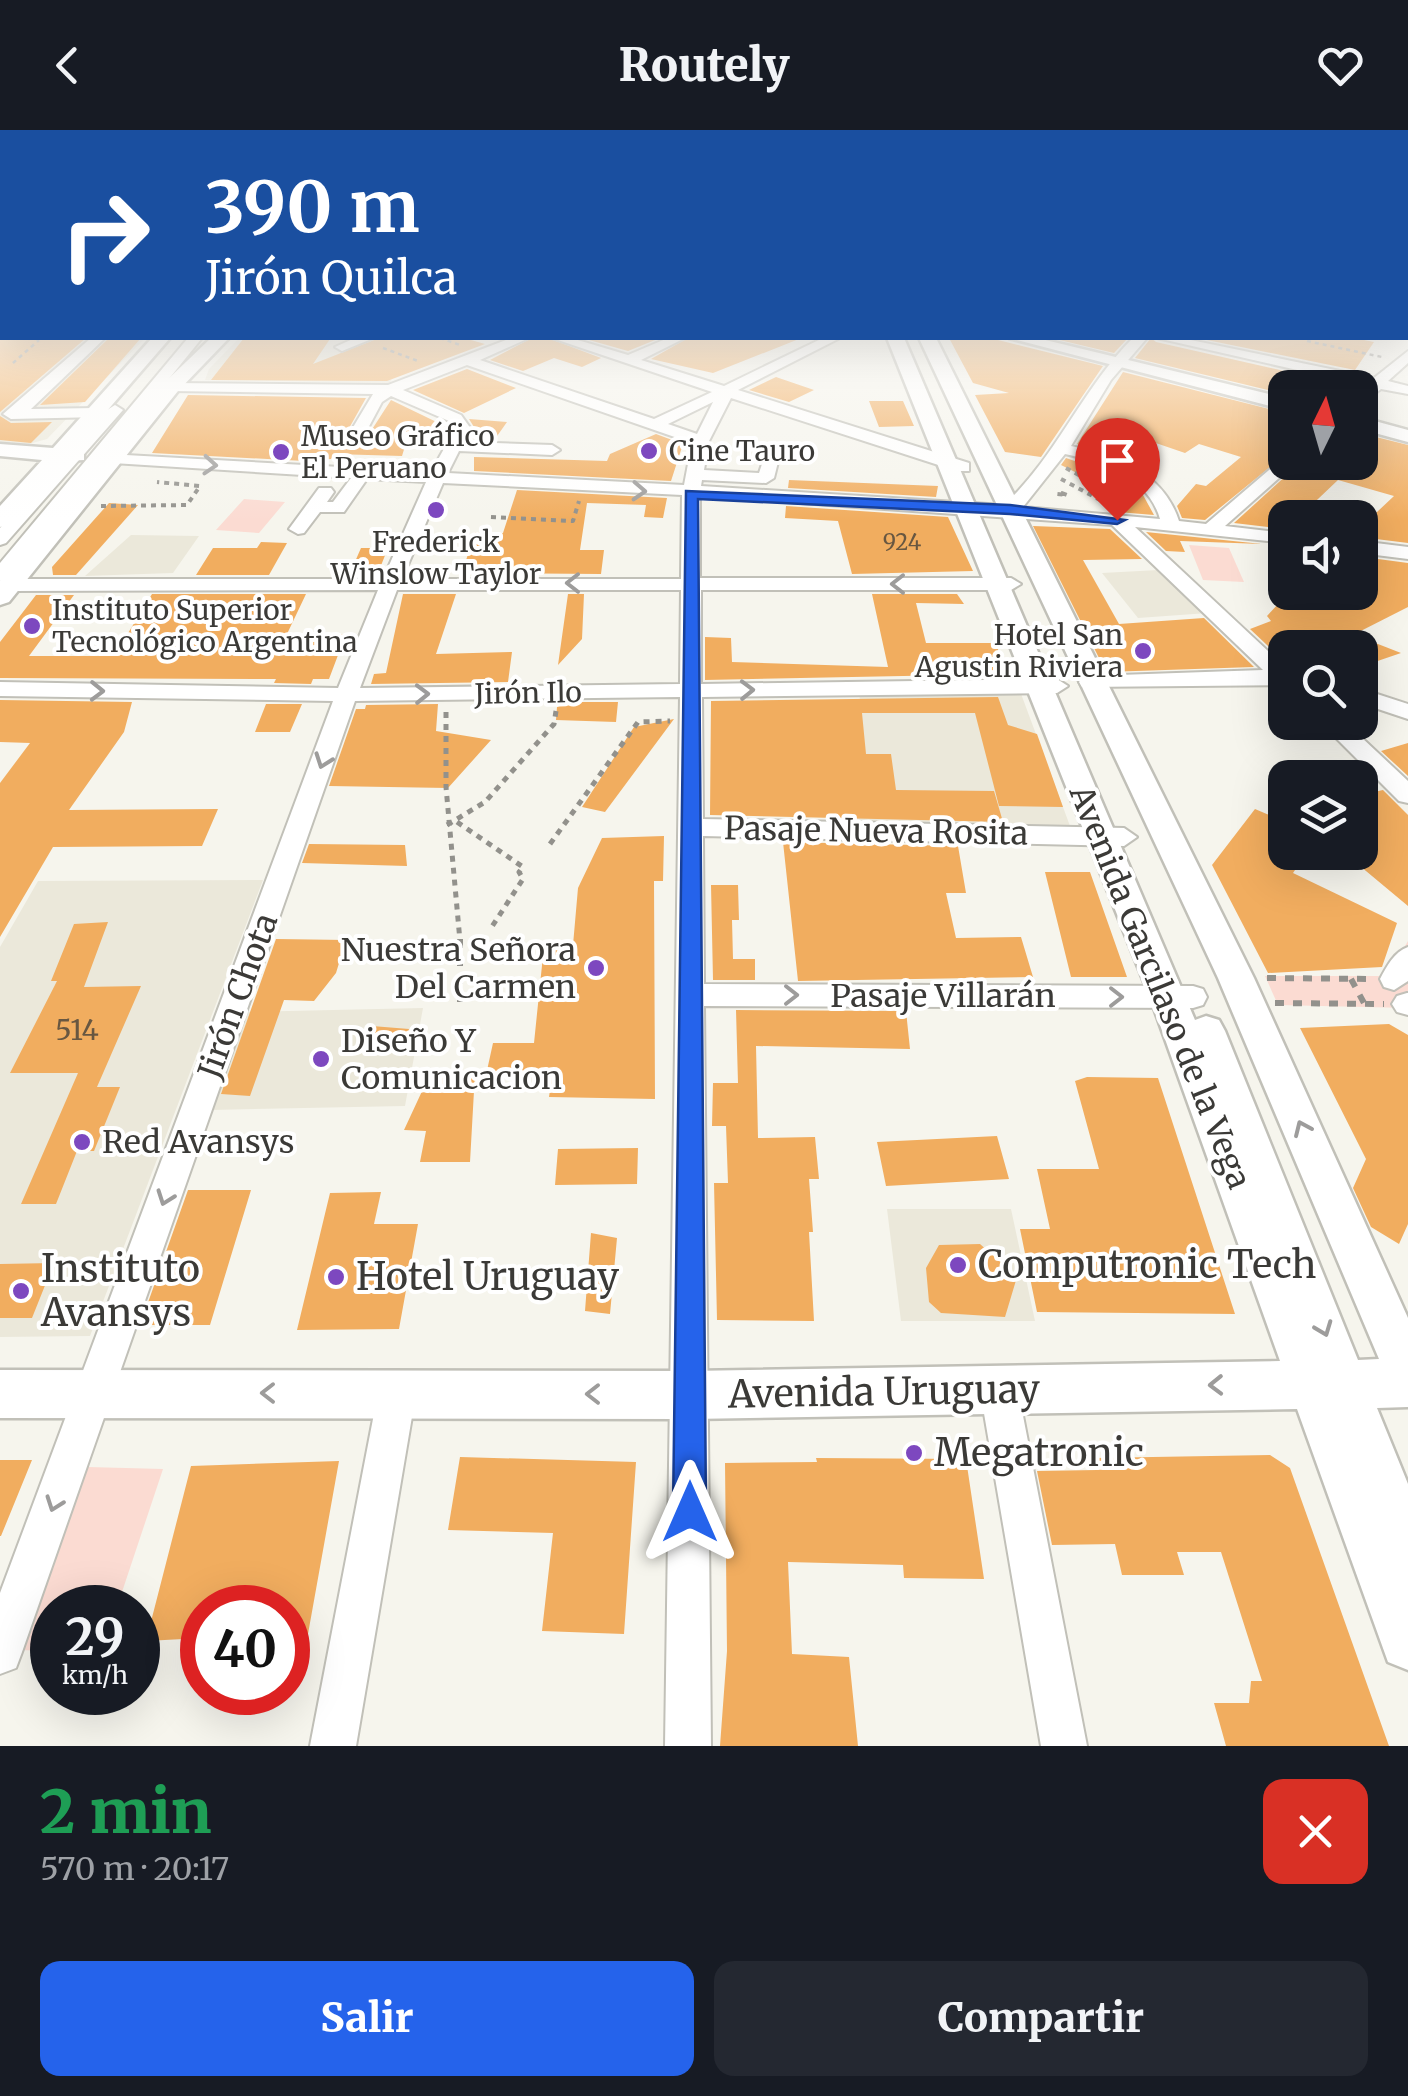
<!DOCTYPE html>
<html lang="es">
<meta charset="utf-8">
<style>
body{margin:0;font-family:Merriweather,serif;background:#242831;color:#f1f3f6;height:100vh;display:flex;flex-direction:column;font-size:38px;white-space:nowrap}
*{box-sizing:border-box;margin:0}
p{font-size:32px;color:#9ea1a6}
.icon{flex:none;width:55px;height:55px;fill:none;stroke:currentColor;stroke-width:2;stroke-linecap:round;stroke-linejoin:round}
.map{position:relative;height:1616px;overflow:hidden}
.details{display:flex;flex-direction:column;background:#171b24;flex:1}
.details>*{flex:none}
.banner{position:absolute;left:0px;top:0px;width:1410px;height:210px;box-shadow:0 10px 40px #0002;background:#1a4fa0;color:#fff;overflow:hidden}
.needle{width:65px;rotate:5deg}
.controls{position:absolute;left:1268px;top:240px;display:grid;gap:20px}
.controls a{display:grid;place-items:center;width:110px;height:110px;border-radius:20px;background:#171b24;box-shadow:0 10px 40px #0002;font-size:50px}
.speed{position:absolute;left:30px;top:1455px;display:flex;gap:20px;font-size:50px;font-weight:700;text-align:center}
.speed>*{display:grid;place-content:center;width:130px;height:130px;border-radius:50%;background:#171b24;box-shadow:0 10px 40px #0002;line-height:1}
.speed small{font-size:25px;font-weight:400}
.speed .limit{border:15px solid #d22;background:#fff;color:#111}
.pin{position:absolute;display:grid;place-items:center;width:85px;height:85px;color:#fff;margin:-102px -42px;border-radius:50% 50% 50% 0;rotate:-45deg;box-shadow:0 0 10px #0007}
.pin .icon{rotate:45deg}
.me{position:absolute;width:110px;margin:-55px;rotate:0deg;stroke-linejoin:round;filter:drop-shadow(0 0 8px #0008)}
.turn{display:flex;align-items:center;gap:35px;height:210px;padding:0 40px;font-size:45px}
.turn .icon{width:130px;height:130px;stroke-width:2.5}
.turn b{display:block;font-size:70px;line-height:85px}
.round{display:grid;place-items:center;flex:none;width:105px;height:105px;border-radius:20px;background:#242831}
.overview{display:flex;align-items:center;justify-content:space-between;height:170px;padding:0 40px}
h1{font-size:60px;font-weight:800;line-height:75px;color:#1e9e55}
.action{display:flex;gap:20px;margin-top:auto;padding:20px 40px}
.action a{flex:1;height:115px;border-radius:20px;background:#2563eb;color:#fff;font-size:40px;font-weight:800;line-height:115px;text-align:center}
.action a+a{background:#242831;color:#f1f3f6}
header{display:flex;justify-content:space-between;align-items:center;height:130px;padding:0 40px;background:#171b24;font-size:45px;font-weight:800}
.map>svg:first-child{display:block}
.built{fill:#ebe8da}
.green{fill:#fbdbd2}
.building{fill:#f1ad5f}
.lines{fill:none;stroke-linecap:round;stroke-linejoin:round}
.minor-casing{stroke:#c1c0b8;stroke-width:4}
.major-casing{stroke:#c1c0b8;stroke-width:5}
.path-far3{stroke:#92918c;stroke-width:2.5;stroke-dasharray:4 4;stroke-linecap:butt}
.path-far2{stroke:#92918c;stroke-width:4;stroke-dasharray:5 5;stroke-linecap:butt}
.path-far1{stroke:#92918c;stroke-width:5;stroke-dasharray:6 6;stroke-linecap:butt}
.path{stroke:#92918c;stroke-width:6;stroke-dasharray:9 9;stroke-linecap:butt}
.minor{fill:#fff;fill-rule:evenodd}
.major{fill:#fff;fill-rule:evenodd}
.oneway{stroke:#9d9c9b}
.route{fill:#2563eb;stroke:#184099;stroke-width:2.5}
.poi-dot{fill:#7d48bf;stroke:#fff;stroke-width:4}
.labels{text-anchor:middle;stroke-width:8;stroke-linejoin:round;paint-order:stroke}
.far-number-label{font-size:22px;fill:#685741}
.far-poi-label{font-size:28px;fill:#3b3a37;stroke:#fff;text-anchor:start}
.far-street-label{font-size:28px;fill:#3b3a37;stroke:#fff}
.number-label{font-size:28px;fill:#685741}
.street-label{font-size:32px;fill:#3b3a37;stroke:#fff}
.poi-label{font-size:32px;fill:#3b3a37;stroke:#fff;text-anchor:start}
.near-poi-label{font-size:38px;fill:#3b3a37;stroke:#fff;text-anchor:start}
.near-street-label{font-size:38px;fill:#3b3a37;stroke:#fff}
</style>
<header><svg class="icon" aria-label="back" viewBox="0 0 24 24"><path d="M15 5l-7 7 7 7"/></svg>Routely<svg class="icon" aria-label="heart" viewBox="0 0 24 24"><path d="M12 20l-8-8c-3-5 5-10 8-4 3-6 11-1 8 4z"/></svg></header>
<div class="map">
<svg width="1408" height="1616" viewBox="0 0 1408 1616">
<rect width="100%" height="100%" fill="#f6f5ed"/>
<path class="built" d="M0 165 2 208H145L47 309 29 314 0 312Z
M239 208H360L345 214 341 222 396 238 390 253 205 250 209 239Z
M131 405 199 406 173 443 85 446Z
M1159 440 1208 483 1138 488 1102 443Z
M1020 561 1070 696 847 695 844 656 862 587 859 563Z
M263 750 90 1206 0 1207V817L38 751Z
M423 878 405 976 211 980 243 882Z
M887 1079H1011L1035 1191H901Z"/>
<path class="green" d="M244 369 285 372 259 403 216 400Z
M1189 415 1229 418 1244 452 1203 450Z
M1408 811V878L1278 875 1265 846H1387Z
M88 1337 163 1339 117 1477 52 1478V1521L18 1520Z"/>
<path class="building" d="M0 208H86L0 282Z
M109 208H141L85 272 40 275Z
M244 208 330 209 313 234 379 208H464L485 214 387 251 211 250Z
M532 208H548L601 228 582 237 554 228 523 241 490 230Z
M582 208H660L628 221Z
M688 208H799V209L713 243 651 229Z
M949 208H990L1103 236 1041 327 1005 322 975 265 1009 263 973 253Z
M1051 208H1128L1114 223Z
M1151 208 1156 212 1346 255 1285 258V264L1135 228Z
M1197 208H1354L1374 212 1355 240Z
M467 239 516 258 464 283 413 260Z
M1123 242 1285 283V325L1205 390 1182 388 1177 376 1196 354 1206 356 1241 327 1199 314 1185 323 1150 311 1120 327 1077 314Z
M776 247 814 260 789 272 749 260Z
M188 265 366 268 348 300 361 308 369 304 391 270 451 299 437 316 406 313 402 326 334 324 331 329 304 331 152 323Z
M869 271H903L914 296 879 297Z
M0 286 11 293 52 292 31 313 0 310Z
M469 289 507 292 495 309 470 308 474 297Z
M1360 303 1408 315V413L1360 407V398L1394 366 1338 350 1298 388H1285V399L1234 393 1301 332H1360Z
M656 304 683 314 671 351 474 341V327L607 331 610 324Z
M1066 328 1121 347 1143 365 1154 385 1118 382 1113 361 1061 335Z
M789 350 938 356 936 367 788 358Z
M517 360 667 368 663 388 644 387 646 375 587 373 580 420H604L601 444 462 443 475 402 503 403Z
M109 373 138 375 76 445H53L52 437Z
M786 376 948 387 973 441 852 444 838 391 785 388Z
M1033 396 1110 399 1142 429 1083 430 1119 494 1204 488 1254 537 1106 542Z
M1146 402 1262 414 1180 411 1185 422 1166 421Z
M261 412 287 413 269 445H196L213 418H257Z
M361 418H388L378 443H350Z
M1363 427 1408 433V477L1343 510 1332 506 1310 518H1285L1284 531 1250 499 1271 491 1267 486 1289 462H1366Z
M152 464H306L287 504H346L329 549H313L311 554 274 553 276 549 0 548V512L36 465H74L29 526H114Z
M403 464H456L436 524 512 522 508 552 371 554 374 544 386 543Z
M568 464H584L582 509 558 535Z
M872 464H957L964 474 916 473 926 513H996L1006 544 705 550V507L731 508 732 532 888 537Z
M1360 507 1401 523 1360 537Z
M998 567 1008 595 1037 604 1063 677 999 676 975 583H862L866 624H891L896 660 994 661 1003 692 710 685 711 571Z
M0 570 132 572 124 602 69 680 218 679 202 716 53 717 0 807V653L30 613 0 612Z
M570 572H618L616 592 556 590 557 577Z
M266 574H302L290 602H255Z
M438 574 436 601 491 610 448 658 329 656 356 579H365L366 575Z
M674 589 605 682 582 677 634 597Z
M1408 613V646L1381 621Z
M1383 660 1408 685V776L1360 736V665Z
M1255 679 1285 692V722H1307L1293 743 1397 793 1382 837 1268 843 1212 735Z
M664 706 663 751H654L655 969 549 967 552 946 486 945 493 913H534L544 816 573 815 578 758 602 708Z
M783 712 958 716 966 763H946L956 808 1021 807 1033 847 798 851Z
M309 714 405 715 407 736 302 733Z
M1045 742H1090L1127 847H1071Z
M711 755H738L739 790H732L733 829H755V850H713Z
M108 792 84 857 141 856 97 957H120L94 1021H77L56 1074H21L78 943H10L57 851H51L74 794Z
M276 809 346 810 336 843 314 871 284 870 250 966 221 964Z
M736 880 906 881 910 919 756 916 758 1008 815 1007 819 1049H809L813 1102H809L814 1191 717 1190 714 1053H728L726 996H712L713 953H738Z
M1389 894 1408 905V1094L1399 1114 1371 1097 1353 1058 1366 1029 1300 898Z
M372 896 409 899 402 921 364 918Z
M475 943 470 1032H420L426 1001 404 1000 430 944Z
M1087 947 1158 948 1235 1184 1037 1182 1020 1099H1050L1037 1039H1099L1075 951Z
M997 1006 1009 1049 886 1056 877 1012Z
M638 1018 637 1054 555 1055 558 1019Z
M188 1060H251L210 1195H140Z
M381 1062 374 1094H418L399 1199 297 1200 330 1063Z
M591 1103 617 1108 610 1184 585 1181Z
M980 1114 1017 1147 1005 1187 941 1183 929 1172 926 1138 939 1115Z
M54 1133 32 1188H0V1134Z
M1270 1325 1290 1338 1389 1616H1226L1214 1573H1249L1251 1551H1262L1221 1422H1177L1184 1445H1122L1115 1414 1052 1415 1037 1341 1097 1340 1094 1328Z
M460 1327 636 1332 624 1504 542 1501 553 1403 448 1400Z
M816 1328 966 1329 984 1449 904 1448 903 1435 788 1432 792 1524 849 1527 858 1616H720L727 1521 725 1333 817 1332Z
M0 1330H32L1 1406H0Z
M339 1331 308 1504 288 1505V1478H202V1508L146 1511 191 1336Z"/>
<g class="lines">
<defs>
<path id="minor" d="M0 166H2V174H0Z
M91 208H105L31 279 97 278 104 282 115 275 123 280 6 413 0 415V398L100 287 11 289 3 284Z
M188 208H202L108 324 431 342 455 299 449 291 391 266 382 272 366 302 360 304 352 299 373 264 171 261 164 257 171 253 388 255 511 208H529L480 230 654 289 712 262 552 208H571L628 225 668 208H685L641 230 724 256 823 208H840L738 260 969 333V341H957L731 268 709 311 704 340 759 343 764 328 770 327 778 332 774 348 766 353 702 350 701 356 1004 375C1057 326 1081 260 1133 208H1147L1111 250 1071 316C1117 326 1163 342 1179 391L1206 394 1283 328 1297 332 1225 396 1285 403V413L1135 397 1285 537V555L1082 557 1079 552 1090 546 1263 540 1112 395 700 366V448H1011L1021 454 1011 460H701V554L1057 549 1068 556 1057 563 702 567 703 689 1124 698 1137 707 1124 716 703 706 704 854 1193 856 1203 859 1207 867 1203 875 1193 878 704 876 711 1616H665L680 567 355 571 22 1522 16 1538 0 1544V1463L333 571 0 566V552L338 558 378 460 9 461 0 454 9 449H383L426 352 367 349 344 382H320L304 403 298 404 289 399 319 358H331L334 362 327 372H333L351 348 113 333 105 328 7 449 0 451V433ZM467 235 692 313 684 355 448 343 459 321 552 325 560 320 552 315 464 312 471 299 461 285 403 260ZM713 272 697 304 668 294ZM1065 324C1104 333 1148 347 1160 389L1023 377ZM443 353 682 365 681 449H402ZM397 460H681L680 554 360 558Z
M355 208H374L342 221 335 217Z
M1157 208H1181L1374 248 1408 221V233L1388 251 1408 256V264L1381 259 1360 275V262L1367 256Z
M1360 411 1408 417V429L1360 423Z
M1377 564 1408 574V589L1369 576 1366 571Z
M1320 592H1345L1408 651V673L1399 671Z
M1408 817V851L1394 860 1384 857 1380 849C1387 836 1394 822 1408 817Z
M1407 863H1408V885L1397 882 1392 874 1397 866Z
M999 1241 1012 1247 1018 1260 1087 1616H1041L980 1260 986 1247Z
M397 1244 410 1250 416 1263 356 1616H310L378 1263 384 1250Z"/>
<path id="major" d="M152 208H170L74 319 84 322V330L63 331 8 395 0 397V376L42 330 0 326V314L53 318Z
M211 208H229L178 261 9 472 0 475V451L164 253Z
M887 208H904L1195 890 1206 886 1219 890 1225 901 1358 1230 1379 1229 1218 848 919 208H936L1254 848 1408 1188V1277L1377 1278 1408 1354V1540L1388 1532 1297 1279 691 1289 0 1288V1240L691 1241 1280 1231 1150 867Z
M1009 208H1037L1285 268V280Z
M1360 287 1408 300V312L1360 299Z"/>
</defs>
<use href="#minor" class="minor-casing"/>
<use href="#major" class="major-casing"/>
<path class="path-far3" d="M440 208 460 215
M1307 211 1382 227
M383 218 418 231
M13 233 39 210"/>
<path class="path-far2" d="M1066 338 1084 348 1094 363
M1061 349 1104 372
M1062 363 1067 365 1057 364Z
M101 376 187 375 200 356 157 352
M491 387 573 391 579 371
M1362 539 1366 538"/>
<path class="path-far1" d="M1360 540 1366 538
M446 582V657L460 811
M457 692 523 737 519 742 523 749 491 798
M447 695 485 672 554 594 556 581
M550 714 638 592 670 591"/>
<path class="path" d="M460 809V880
M1267 848 1371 849
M1351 849 1364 873
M1275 873 1384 874"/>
<use href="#minor" class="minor"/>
<use href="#major" class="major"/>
</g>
<defs><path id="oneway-chevron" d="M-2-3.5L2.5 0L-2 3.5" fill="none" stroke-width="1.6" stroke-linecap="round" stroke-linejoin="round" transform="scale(2.5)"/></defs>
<g class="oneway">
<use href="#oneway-chevron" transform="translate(210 335) rotate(4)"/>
<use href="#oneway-chevron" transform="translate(639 361) rotate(3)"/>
<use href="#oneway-chevron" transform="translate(573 453) rotate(-180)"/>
<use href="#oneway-chevron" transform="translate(898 454) rotate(-180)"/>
<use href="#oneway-chevron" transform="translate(747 560) rotate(-1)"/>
<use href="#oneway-chevron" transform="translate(97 561) rotate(1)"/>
<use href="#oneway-chevron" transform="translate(422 564) rotate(-1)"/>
<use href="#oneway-chevron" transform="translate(323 631) rotate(110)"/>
<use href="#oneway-chevron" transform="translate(791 865)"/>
<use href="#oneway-chevron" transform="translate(1116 867)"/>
<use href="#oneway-chevron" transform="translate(1302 998) rotate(-114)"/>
<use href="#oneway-chevron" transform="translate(165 1068) rotate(110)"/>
<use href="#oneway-chevron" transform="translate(1324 1199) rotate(69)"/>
<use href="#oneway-chevron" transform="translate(1216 1255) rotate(179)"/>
<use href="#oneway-chevron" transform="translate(268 1263) rotate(-180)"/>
<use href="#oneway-chevron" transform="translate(593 1264) rotate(-180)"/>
<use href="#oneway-chevron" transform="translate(54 1374) rotate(110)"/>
</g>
<linearGradient id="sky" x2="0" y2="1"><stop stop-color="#80cdd9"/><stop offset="0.42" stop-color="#fbfaf7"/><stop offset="1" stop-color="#fbfaf7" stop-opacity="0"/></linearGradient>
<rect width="1408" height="391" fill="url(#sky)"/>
<path class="route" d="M686 361 1010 375 1125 390 1117 394 1010 384 698 369 706 1382 701 1394 690 1399 678 1394 673 1382Z"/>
<g class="poi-dot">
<circle cx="649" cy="321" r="10"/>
<circle cx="281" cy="322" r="10"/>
<circle cx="436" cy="380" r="10"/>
<circle cx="32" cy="496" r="10"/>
<circle cx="1143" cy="521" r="10"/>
<circle cx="596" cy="838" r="10"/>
<circle cx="321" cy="929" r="10"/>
<circle cx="82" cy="1012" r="10"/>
<circle cx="958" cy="1135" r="10"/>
<circle cx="336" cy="1147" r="10"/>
<circle cx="21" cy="1161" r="10"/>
<circle cx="914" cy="1323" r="10"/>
</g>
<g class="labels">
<g class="far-number-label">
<text x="902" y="420">924</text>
</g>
<g class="far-poi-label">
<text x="301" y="316">Museo Gráfico<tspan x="301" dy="32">El Peruano</tspan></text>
<text x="669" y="331">Cine Tauro</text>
<text x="436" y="422" text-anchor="middle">Frederick<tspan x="436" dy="32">Winslow Taylor</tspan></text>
<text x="52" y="490">Instituto Superior<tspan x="52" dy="32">Tecnológico Argentina</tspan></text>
<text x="1123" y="515" text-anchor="end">Hotel San<tspan x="1123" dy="32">Agustin Riviera</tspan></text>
</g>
<g class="far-street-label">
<text transform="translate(528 563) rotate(-1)" y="10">Jirón Ilo</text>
</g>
<g class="number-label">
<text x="77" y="910">514</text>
</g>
<g class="street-label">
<text transform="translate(876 701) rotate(1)" y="11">Pasaje Nueva Rosita</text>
<text transform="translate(1160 857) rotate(68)" y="11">Avenida Garcilaso de la Vega</text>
<text transform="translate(238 866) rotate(-70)" y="11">Jirón Chota</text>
<text x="943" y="877">Pasaje Villarán</text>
</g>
<g class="poi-label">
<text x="576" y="831" text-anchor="end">Nuestra Señora<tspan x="576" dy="37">Del Carmen</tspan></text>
<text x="341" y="922">Diseño Y<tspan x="341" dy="37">Comunicacion</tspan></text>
<text x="102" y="1023">Red Avansys</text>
</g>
<g class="near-poi-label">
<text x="978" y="1148">Computronic Tech</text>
<text x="41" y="1152">Instituto<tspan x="41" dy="44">Avansys</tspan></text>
<text x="356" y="1160">Hotel Uruguay</text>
<text x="934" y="1336">Megatronic</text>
</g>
<g class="near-street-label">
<text transform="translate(884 1262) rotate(-1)" y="13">Avenida Uruguay</text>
</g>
</g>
</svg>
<div class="controls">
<a><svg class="needle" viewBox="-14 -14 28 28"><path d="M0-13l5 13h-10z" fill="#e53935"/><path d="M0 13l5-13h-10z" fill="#9ea1a6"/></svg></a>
<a><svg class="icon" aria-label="sound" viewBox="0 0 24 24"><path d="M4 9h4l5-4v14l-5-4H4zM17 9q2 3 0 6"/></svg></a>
<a><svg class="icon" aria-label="search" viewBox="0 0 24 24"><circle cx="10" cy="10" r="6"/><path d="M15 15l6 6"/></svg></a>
<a><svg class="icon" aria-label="layers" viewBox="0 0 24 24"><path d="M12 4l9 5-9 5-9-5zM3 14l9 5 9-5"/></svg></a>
</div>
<div class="speed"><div>29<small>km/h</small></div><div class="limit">40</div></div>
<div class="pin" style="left:1117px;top:390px;background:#d93025"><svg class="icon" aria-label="arrive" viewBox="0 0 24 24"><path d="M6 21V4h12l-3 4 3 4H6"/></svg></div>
<svg class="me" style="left:690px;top:1382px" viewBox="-20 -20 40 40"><path d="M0-17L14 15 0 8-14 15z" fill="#2563eb" stroke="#fff" stroke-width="4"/></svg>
<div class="banner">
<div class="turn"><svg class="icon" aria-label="right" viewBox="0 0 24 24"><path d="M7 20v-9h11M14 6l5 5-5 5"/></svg><div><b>390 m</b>Jirón Quilca</div></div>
</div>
</div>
<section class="details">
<div class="overview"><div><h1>2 min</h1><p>570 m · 20:17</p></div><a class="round" style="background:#d93025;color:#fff"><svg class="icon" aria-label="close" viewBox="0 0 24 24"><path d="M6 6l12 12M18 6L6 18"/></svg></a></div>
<div class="action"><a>Salir</a><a>Compartir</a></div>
</section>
